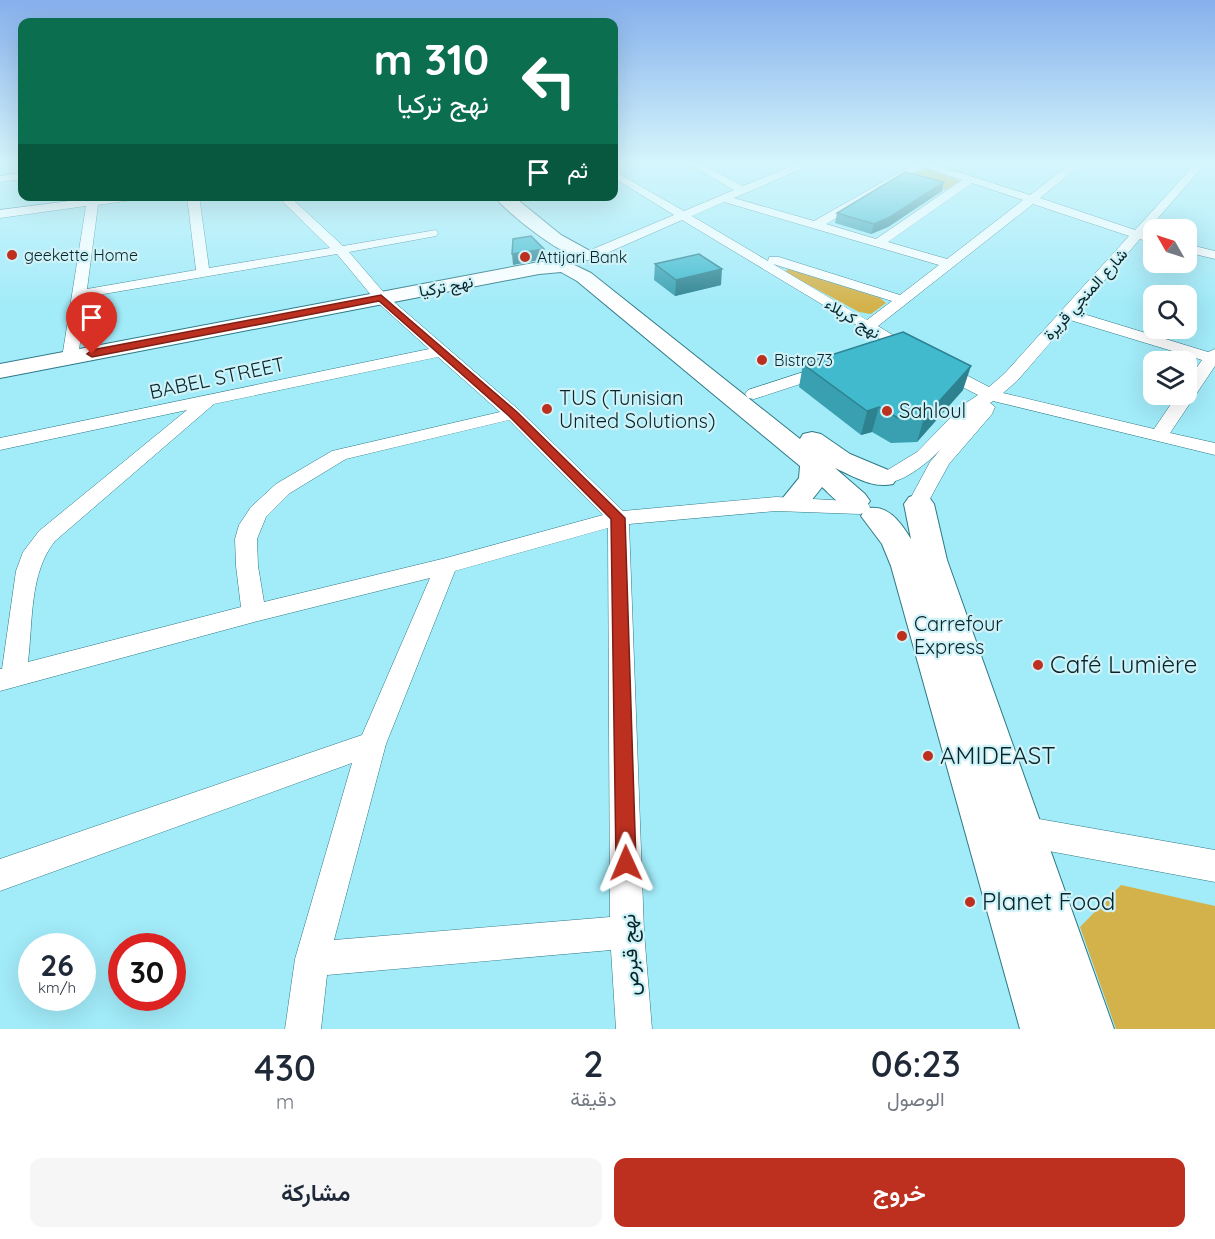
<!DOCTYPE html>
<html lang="ar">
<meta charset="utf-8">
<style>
body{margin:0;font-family:Quicksand,Vazirmatn,sans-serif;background:#f6f6f7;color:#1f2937;direction:rtl;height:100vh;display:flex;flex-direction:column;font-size:22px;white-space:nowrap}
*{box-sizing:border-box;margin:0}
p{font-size:20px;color:#747a83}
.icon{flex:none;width:33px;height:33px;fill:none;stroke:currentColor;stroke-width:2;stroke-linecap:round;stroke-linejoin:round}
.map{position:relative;height:1029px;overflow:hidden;direction:ltr}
.panel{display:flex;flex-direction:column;background:#fff;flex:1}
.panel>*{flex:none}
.hud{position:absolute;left:18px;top:18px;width:600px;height:183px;border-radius:12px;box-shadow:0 6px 24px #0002;direction:rtl;background:#0b6e4f;color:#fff;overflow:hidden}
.needle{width:39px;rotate:309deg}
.fabs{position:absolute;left:1143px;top:219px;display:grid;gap:12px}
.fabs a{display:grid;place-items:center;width:54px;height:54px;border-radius:12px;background:#fff;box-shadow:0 6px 24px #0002;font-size:30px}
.speed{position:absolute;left:18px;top:933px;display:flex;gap:12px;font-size:30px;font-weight:700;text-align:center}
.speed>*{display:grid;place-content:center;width:78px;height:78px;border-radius:50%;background:#fff;box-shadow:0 6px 24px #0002;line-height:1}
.speed small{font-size:15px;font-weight:400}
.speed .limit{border:9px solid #d22;background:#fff;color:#111}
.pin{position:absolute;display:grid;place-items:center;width:51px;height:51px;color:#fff;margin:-62px -26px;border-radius:50% 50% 50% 0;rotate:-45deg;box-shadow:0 0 6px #0007}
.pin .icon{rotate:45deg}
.me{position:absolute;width:66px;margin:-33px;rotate:359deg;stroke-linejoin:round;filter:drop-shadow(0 0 4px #0008)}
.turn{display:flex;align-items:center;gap:21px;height:126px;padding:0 30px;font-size:27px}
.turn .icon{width:78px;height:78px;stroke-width:2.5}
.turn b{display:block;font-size:42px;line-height:51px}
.then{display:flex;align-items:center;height:57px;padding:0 30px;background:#0003;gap:12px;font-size:22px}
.eta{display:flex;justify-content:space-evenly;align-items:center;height:102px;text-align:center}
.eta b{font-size:36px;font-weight:600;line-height:42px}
.primary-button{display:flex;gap:12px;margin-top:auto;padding:12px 30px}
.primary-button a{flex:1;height:69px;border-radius:12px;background:#bd3020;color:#fff;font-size:24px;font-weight:600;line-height:69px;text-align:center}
.primary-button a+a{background:#f6f6f7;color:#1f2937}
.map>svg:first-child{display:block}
.green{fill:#d4b24b}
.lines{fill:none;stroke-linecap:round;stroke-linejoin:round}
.street-casing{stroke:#2e7985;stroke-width:1}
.secondary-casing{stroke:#2e7985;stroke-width:2}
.street{fill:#fff;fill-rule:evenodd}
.secondary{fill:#fff;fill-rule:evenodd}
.wall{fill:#38a0b1}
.shaded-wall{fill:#2e8290}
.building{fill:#41bace;stroke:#2e8290;stroke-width:1.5}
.route{fill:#bd3020;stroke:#7b1f15;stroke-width:1.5}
.poi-dot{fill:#bd3020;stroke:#cff2f8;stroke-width:2}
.labels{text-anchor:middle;stroke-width:4.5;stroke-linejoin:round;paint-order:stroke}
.far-poi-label{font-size:16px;fill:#06262b;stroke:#cff2f8;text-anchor:start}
.far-street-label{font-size:16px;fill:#06262b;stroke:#cff2f8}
.street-label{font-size:20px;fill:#06262b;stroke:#cff2f8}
.poi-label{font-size:20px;fill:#06262b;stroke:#cff2f8;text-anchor:start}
.near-poi-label{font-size:24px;fill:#06262b;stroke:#cff2f8;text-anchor:start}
</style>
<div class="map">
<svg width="1215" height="1029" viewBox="0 0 1215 1029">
<rect width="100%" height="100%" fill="#a2ebf9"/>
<path class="green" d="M925 168 929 169 960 181 945 190 903 180Z
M788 269 880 298 886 303 871 314 859 312 785 272Z
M1121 885 1215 906V1029H1116L1080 927Z"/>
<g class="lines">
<defs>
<path id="street" d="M687 163H699L743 186 799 163H812L811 165 734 198 814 221 916 163H930L1030 195 1072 163H1083L1040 198 1135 230 1196 163H1206L1145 233 1154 236V244L1140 239 1077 312 1208 352 1215 349V366L1170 433 1215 443V455L993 401 990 403 995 407 992 414 949 464 926 506 919 508 912 506 909 501 930 462 941 449C929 462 899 487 881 482L878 478 881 474 917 452 963 405 978 395 935 373 933 369 935 365H947L989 387 1005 373 1129 236 1033 204 878 326 914 348 916 351 908 356 682 220 591 260H581L579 257 581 254 674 215 614 178V171L684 211 734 190ZM923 167 962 180 876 239 826 224ZM972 183 1023 200 947 259 888 242ZM724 202 939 265 900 295 779 257H769L768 261 692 216ZM773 264 892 301 867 320ZM1070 320 1202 360 1186 383V394H1178L1154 429 1003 393 1017 381Z
M22 173V179L0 182V176Z
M109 196H144L139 199 98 205 87 289 196 270 187 196H199L209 268 330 248 277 196H289L343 246 436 230 438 233 436 236 349 252 386 295 519 410 623 511 776 497 867 502 870 507 867 512 860 514 776 511 629 524 644 932 652 1029H616L611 950 327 975 321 1029H285L295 959 352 763 0 891V859L362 735 430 578 254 622 0 691V669H2L16 571 23 552 39 531 187 410 0 450V438L429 349 376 301 337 254 86 297 78 358 70 363 64 361 62 358 86 206 0 218V210ZM438 357 500 412 332 451 276 484 251 507 239 525 235 539 236 566 241 607 28 662C33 623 29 573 55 541L214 404ZM509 420 603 515 446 558 264 602 258 566 257 539 266 517 290 493 346 459ZM608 528 610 917 334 940 386 744 455 571Z
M1186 244 1215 251V259L1186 252Z
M828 364 834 365 836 369 834 373 754 399 748 398 745 394 748 390Z
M1022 816 1215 850V882L1022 846 1011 841 1007 831 1011 821Z"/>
<path id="secondary" d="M494 196H513L561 235 590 251 592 255 590 259C570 264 507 213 494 196Z
M564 260 591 273 800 439 803 434 812 432 821 434 850 454 893 472 897 478 893 484C873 489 853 476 835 468L865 494 870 501 865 508C845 513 836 500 822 487 811 501 806 511 787 506L782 499 799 478 800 466 577 281 561 272 539 274 0 378V364L539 262Z
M919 494 929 497 934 504 947 560 1114 1029H1020L891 566 882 544 861 516 865 509C887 503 900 521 911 539L904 504 909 497Z"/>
</defs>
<use href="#street" class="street-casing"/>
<use href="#secondary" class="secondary-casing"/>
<use href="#street" class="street"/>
<use href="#secondary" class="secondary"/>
</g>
<path class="wall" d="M944 182 942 191 888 227 871 234 835 223 837 213Z
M655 264 721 285 675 296 654 280Z
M803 364 963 390 917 442 891 443 872 432 861 435 799 387Z"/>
<path class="shaded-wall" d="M944 182 942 191 888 227 871 234 874 224Z
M544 249 545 259 513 265 512 254Z
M722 269 721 285 675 296 676 280Z
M971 366 963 390 917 442 924 418Z
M879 407 872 432 861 435 867 411Z"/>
<path class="building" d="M905 172 944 182 890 217 874 224 837 213Z
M531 236 544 249 512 254 513 239Z
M699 254 722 269 676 280 655 264Z
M903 332 971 366 924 418H898L879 407 867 411 803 364Z"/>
<linearGradient id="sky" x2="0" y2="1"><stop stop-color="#86b0ec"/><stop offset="0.53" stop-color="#d5f6fc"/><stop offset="1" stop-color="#d5f6fc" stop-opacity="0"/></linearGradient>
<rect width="1215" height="307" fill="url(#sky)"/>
<path class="route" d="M381 295 517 412 625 518 636 863 633 870 626 873 619 870 616 863 611 519 509 416 379 301 92 357 87 354 92 350Z"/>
<g class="poi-dot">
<circle cx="12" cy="255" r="6"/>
<circle cx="525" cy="257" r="6"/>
<circle cx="762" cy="360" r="6"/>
<circle cx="547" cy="409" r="6"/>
<circle cx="887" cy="411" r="6"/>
<circle cx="902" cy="636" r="6"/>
<circle cx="1038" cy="665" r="6"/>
<circle cx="928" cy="756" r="6"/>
<circle cx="970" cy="902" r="6"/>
</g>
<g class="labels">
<g class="far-poi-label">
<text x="24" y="261">geekette Home</text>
<text x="537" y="263">Attijari Bank</text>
<text x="774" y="366">Bistro73</text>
</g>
<g class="far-street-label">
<text transform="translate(446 286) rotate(-11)" y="6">نهج تركيا</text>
<text transform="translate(1085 294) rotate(-48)" y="6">شارع المنجي قريرة</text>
<text transform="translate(853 318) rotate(32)" y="6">نهج كربلاء</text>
</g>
<g class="street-label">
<text transform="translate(217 378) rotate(-12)" y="7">BABEL STREET</text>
<text transform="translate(630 955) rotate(-93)" y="7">نهج قبرص</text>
</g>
<g class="poi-label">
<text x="559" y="405">TUS (Tunisian<tspan x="559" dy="23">United Solutions)</tspan></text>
<text x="899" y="418">Sahloul</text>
<text x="914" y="631">Carrefour<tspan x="914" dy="23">Express</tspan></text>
</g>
<g class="near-poi-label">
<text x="1050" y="673">Café Lumière</text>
<text x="940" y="764">AMIDEAST</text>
<text x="982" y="910">Planet Food</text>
</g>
</g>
</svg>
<div class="fabs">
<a><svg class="needle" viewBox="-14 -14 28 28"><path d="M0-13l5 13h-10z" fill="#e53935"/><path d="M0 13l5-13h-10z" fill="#747a83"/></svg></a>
<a><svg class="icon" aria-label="search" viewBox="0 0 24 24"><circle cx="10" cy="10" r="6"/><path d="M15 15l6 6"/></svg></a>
<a><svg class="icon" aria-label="layers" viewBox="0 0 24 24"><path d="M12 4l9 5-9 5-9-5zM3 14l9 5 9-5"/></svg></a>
</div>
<div class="speed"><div>26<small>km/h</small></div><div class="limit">30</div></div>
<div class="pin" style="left:92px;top:354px;background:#d93025"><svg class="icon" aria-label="arrive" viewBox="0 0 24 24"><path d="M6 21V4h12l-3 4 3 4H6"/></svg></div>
<svg class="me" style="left:626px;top:863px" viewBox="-20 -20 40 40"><path d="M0-17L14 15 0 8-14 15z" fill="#bd3020" stroke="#fff" stroke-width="4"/></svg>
<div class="hud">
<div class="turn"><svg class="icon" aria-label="left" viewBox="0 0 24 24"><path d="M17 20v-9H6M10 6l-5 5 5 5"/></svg><div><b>310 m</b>نهج تركيا</div></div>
<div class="then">ثم<svg class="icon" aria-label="arrive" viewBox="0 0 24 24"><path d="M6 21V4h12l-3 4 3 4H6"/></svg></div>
</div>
</div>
<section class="panel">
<div class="eta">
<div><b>06:23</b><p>الوصول</p></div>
<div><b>2</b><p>دقيقة</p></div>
<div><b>430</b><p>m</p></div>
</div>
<div class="primary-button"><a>خروج</a><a>مشاركة</a></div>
</section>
